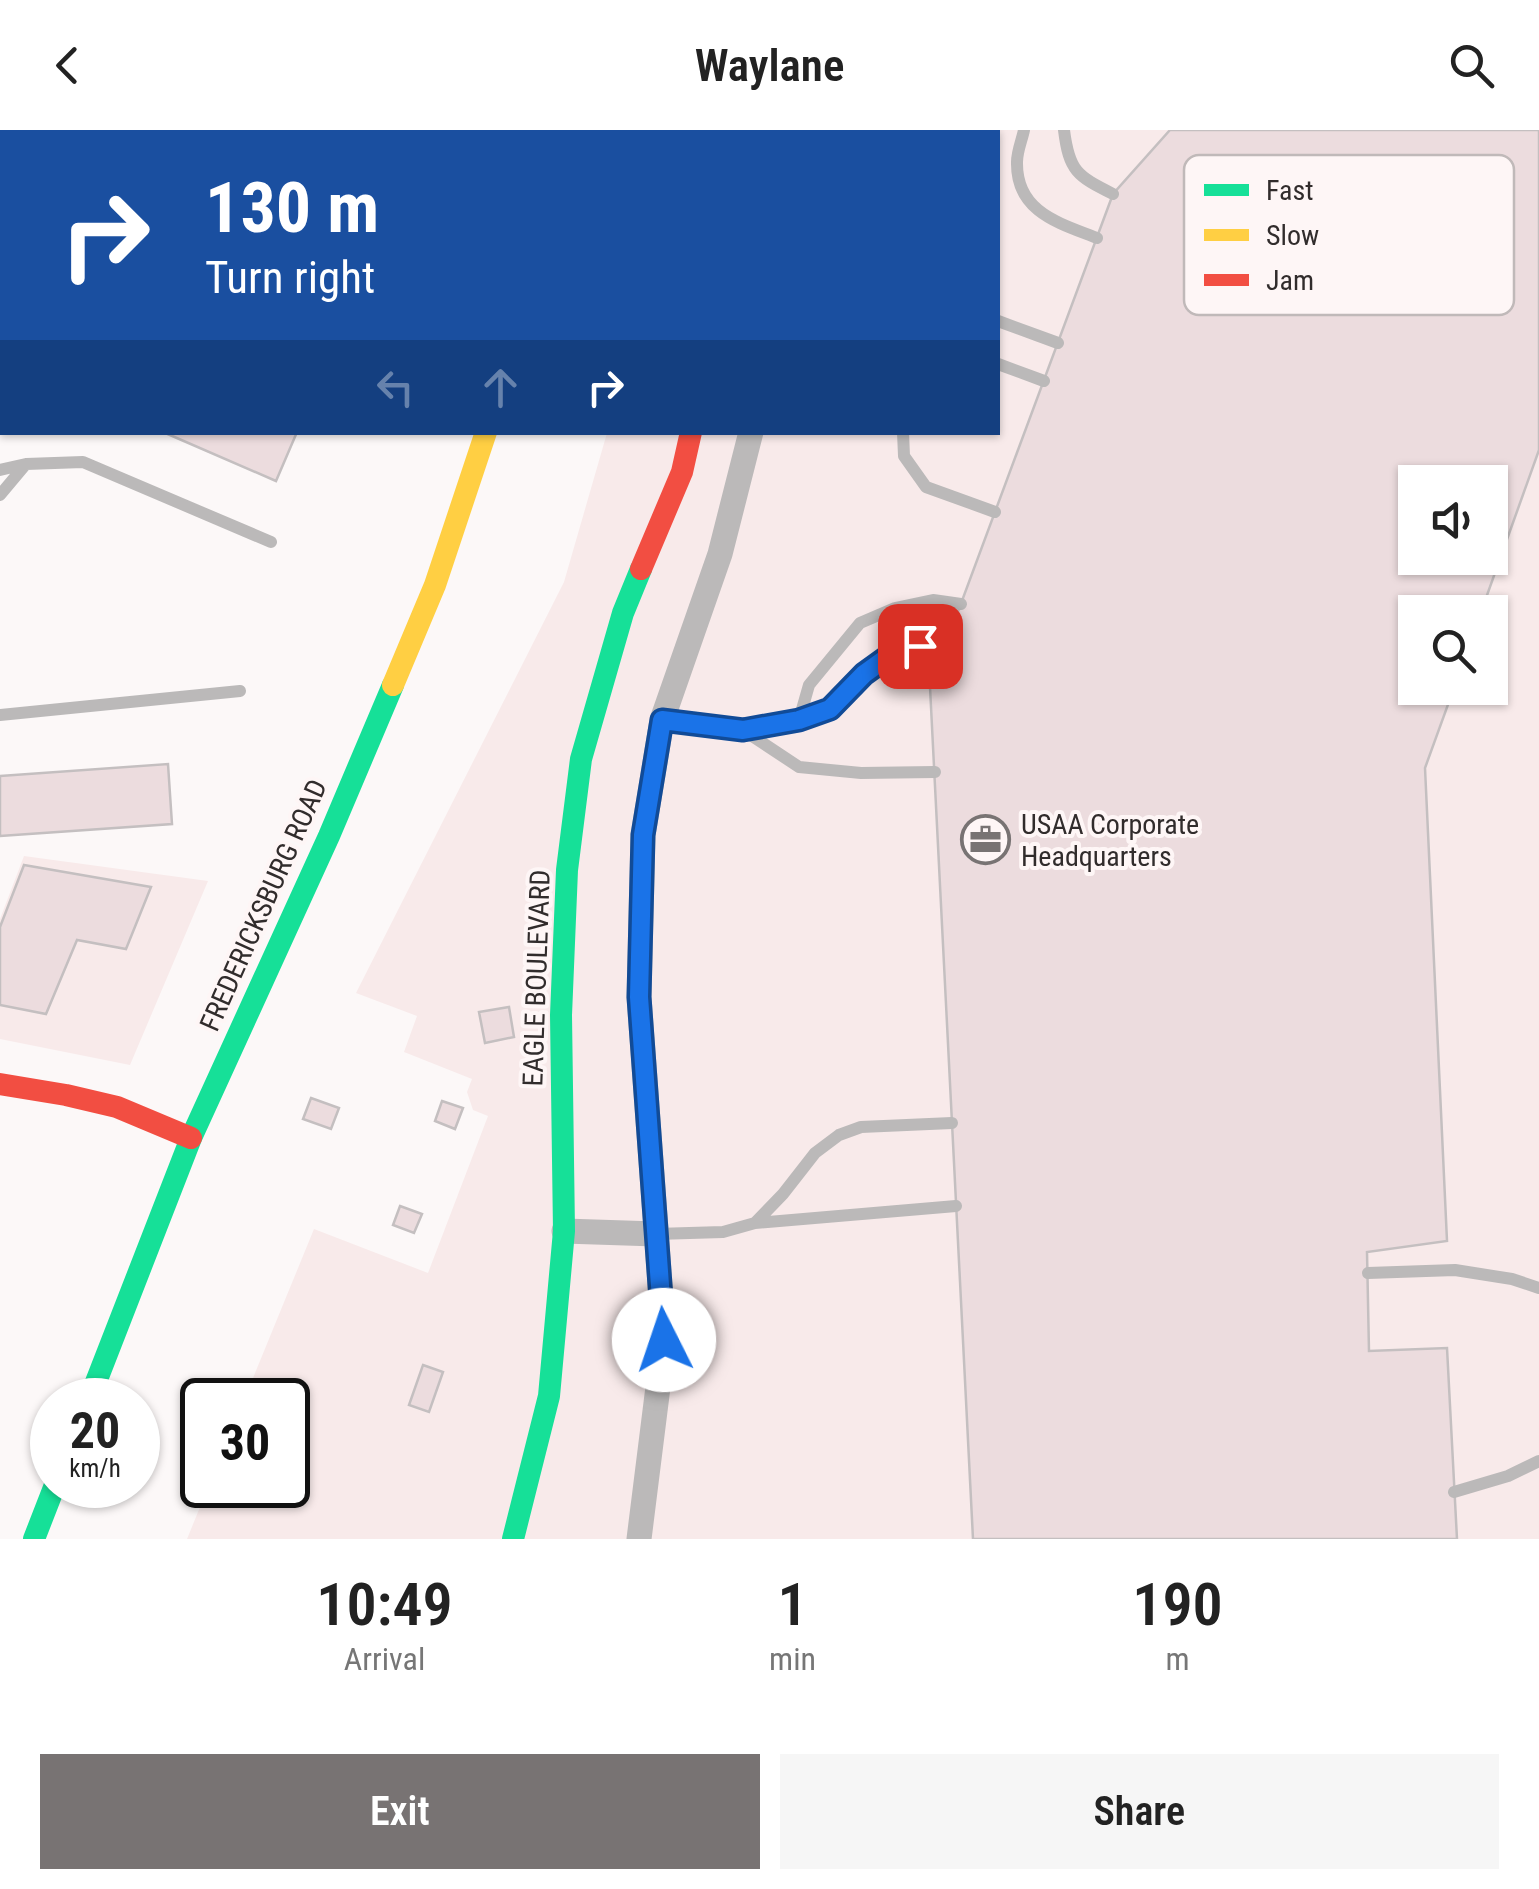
<!DOCTYPE html>
<style>
body{margin:0;font-family:"Roboto Condensed",sans-serif;background:#f6f6f6;color:#222;height:100vh;display:flex;flex-direction:column;font-size:38px;white-space:nowrap}
*{box-sizing:border-box;margin:0}
p{font-size:32px;color:#767676}
.icon{flex:none;width:55px;height:55px;fill:none;stroke:currentColor;stroke-width:2;stroke-linecap:round;stroke-linejoin:round}
.map{position:relative;height:1409px;overflow:hidden}
.sheet{display:flex;flex-direction:column;background:#fff;flex:1}
.sheet>*{flex:none}
.hud{position:absolute;left:0px;top:0px;width:1000px;height:305px;box-shadow:0 2px 8px #0004;background:#1a4fa0;color:#fff;overflow:hidden}
.fabs{position:absolute;left:1398px;top:335px;display:grid;gap:20px}
.fabs a{display:grid;place-items:center;width:110px;height:110px;border-radius:0px;background:#fff;box-shadow:0 2px 8px #0004;font-size:50px}
.speed{position:absolute;left:30px;top:1248px;display:flex;gap:20px;font-size:50px;font-weight:700;text-align:center}
.speed>*{display:grid;place-content:center;width:130px;height:130px;border-radius:50%;background:#fff;box-shadow:0 2px 8px #0004;line-height:1}
.speed small{font-size:25px;font-weight:400}
.speed .limit{border:5px solid #111;border-radius:15px;background:#fff;color:#111}
.pin{position:absolute;display:grid;place-items:center;width:85px;height:85px;color:#fff;margin:-42px;border-radius:20px;box-shadow:0 5px 15px #0006}
.me{position:absolute;width:110px;margin:-55px;rotate:356deg;stroke-linejoin:round;filter:drop-shadow(0 0 8px #0008)}
.turn{display:flex;align-items:center;gap:35px;height:210px;padding:0 40px;font-size:45px}
.turn .icon{width:130px;height:130px;stroke-width:2.5}
.turn b{display:block;font-size:70px;line-height:85px}
.lanes{display:flex;align-items:center;height:95px;padding:0 40px;background:#0003;justify-content:center;gap:50px;direction:ltr}
.lanes .off{opacity:.35}
.eta{display:flex;justify-content:space-evenly;align-items:center;height:170px;text-align:center}
.eta b{font-size:60px;font-weight:600;line-height:70px}
.button{display:flex;gap:20px;margin-top:auto;padding:20px 40px}
.button a{flex:1;height:115px;border-radius:0px;background:#787373;color:#fff;font-size:40px;font-weight:600;line-height:115px;text-align:center}
.button a+a{background:#f6f6f6;color:#222}
header{display:flex;justify-content:space-between;align-items:center;height:130px;padding:0 40px;background:#fff;font-size:45px;font-weight:600}
.map>svg:first-child{display:block}
.built{fill:#f8eaea;fill-rule:evenodd}
.building{fill:#ecdcde;stroke:#c4bfc0;stroke-width:2.5;fill-rule:evenodd}
.lines{fill:none;stroke-linecap:round;stroke-linejoin:round}
.lane{stroke:#bbb9b9;stroke-width:12}
.street{stroke:#bbb9b9;stroke-width:25}
.fast{stroke:#16e098;stroke-width:22}
.slow{stroke:#ffcf43;stroke-width:22}
.jam{stroke:#f24e42;stroke-width:22}
.route-casing{stroke:#114b97;stroke-width:25}
.route{stroke:#1a73e8;stroke-width:18}
.labels{text-anchor:middle;stroke-width:8;stroke-linejoin:round;paint-order:stroke}
.poi-label{font-size:28px;fill:#312c2c;stroke:#fef6f6;text-anchor:start}
.street-label{font-size:28px;fill:#312c2c;stroke:#fef6f6}
.key{fill:#fef6f6;stroke:#c0b9b9;stroke-width:2.5}
.key-label{font-size:28px;fill:#312c2c}
</style>
<header><svg class="icon" aria-label="back" viewBox="0 0 24 24"><path d="M15 5l-7 7 7 7"/></svg>Waylane<svg class="icon" aria-label="search" viewBox="0 0 24 24"><circle cx="10" cy="10" r="6"/><path d="M15 15l6 6"/></svg></header>
<div class="map">
<svg width="1539" height="1409" viewBox="0 0 1539 1409">
<rect width="100%" height="100%" fill="#fcf8f8"/>
<path class="built" d="M696 0H1539V1409H187L209 1355H288V1270H244L314 1099 428 1143 488 986 473 980 467 962 472 949 404 922 417 886 356 863 564 452 607 303 998 302V2H695ZM1415 352H1490V428H1415ZM1415 482H1490V558H1415Z
M24 726 208 751 130 935 0 909V789Z"/>
<path class="building" d="M0 0H124V2H2V18H0Z
M1170 0H1539V320L1481 482H1415V558H1454L1425 638 1447 1111 1367 1122 1369 1221 1447 1218 1457 1409H973L930 557 1113 64ZM1415 352H1490V428H1415Z
M163 302H297L276 351Z
M168 634 172 694 0 706V646Z
M24 735 151 757 126 819 77 810 46 884 0 875V797Z
M509 877 514 907 485 913 479 882Z
M311 968 339 978 331 999 303 989Z
M442 971 463 978 455 999 435 991Z
M400 1076 422 1084 414 1103 393 1095Z
M423 1235 443 1242 429 1282 409 1275Z"/>
<g class="lines">
<path class="lane" d="M1024 0C1022 10 1017 21 1017 32 1016 82 1059 93 1097 108
M1064 0C1069 41 1077 46 1113 64
M402 2V0
M0 94H2
M998 191 1058 213
M998 234 1044 251
M903 302 904 326 926 357 995 382
M0 340 26 334 83 332 271 412
M0 365 26 334
M0 585 240 561
M662 590 743 600 799 590 830 579 864 545 889 526 920 516 945 518
M799 590 809 555 860 493 895 478 933 470 961 474
M743 600 799 637 861 643 935 642
M755 1093 783 1064 815 1023 839 1005 861 997 952 993
M656 1104 723 1102 755 1093 956 1076
M1368 1143 1455 1140 1512 1149 1539 1158
M1454 1362 1508 1346 1539 1331"/>
<path class="street" d="M755 2V0
M823 2 824 0
M564 1101 656 1104
M639 1409 664 1209 639 867 643 705 662 590 720 424 751 302"/>
<path class="fast" d="M575 0V2
M89 1270 191 1008 329 706 393 555
M34 1409 55 1355
M513 1409 549 1266 564 1101 561 885 567 740 581 629 623 483 641 439"/>
<path class="slow" d="M393 555 435 455 486 302"/>
<path class="jam" d="M641 439 682 342 691 302
M0 954 66 965 117 977 191 1008"/>
</g>
<g class="lines">
<defs>
<path id="route" d="M664 1210 639 867 643 705 662 590 743 600 799 590 830 579 864 544 889 526 920 516"/>
</defs>
<use href="#route" class="route-casing"/>
<use href="#route" class="route"/>
</g>
<defs>
<symbol id="office-ring" viewBox="-11 -11 22 22"><circle r="9.5" fill="#fef6f6" stroke="#787373" stroke-width="1.5"/><path d="M-6-3h4V-5.5h4V-3h4V5H-6ZM-1-4.5V-3h2v-1.5ZM-6 0V1H6V0Z" fill="#787373"/></symbol>
</defs>
<g fill-rule="evenodd">
<use href="#office-ring" x="958" y="682" width="55" height="55"/>
</g>
<g class="labels">
<g class="poi-label">
<text x="1021" y="704">USAA Corporate<tspan x="1021" dy="32">Headquarters</tspan></text>
</g>
<g class="street-label">
<text transform="translate(263 775) rotate(-66)" y="10">FREDERICKSBURG ROAD</text>
<text transform="translate(536 848) rotate(-88)" y="10">EAGLE BOULEVARD</text>
</g>
</g>
<rect x="1184" y="25" width="330" height="160" rx="15" class="key"/>
<rect x="1204" y="54" width="45" height="12" fill="#16e098"/>
<rect x="1204" y="99" width="45" height="12" fill="#ffcf43"/>
<rect x="1204" y="144" width="45" height="12" fill="#f24e42"/>
<g class="key-label">
<text x="1266" y="70">Fast</text>
<text x="1266" y="115">Slow</text>
<text x="1266" y="160">Jam</text>
</g>
</svg>
<div class="fabs">
<a><svg class="icon" aria-label="sound" viewBox="0 0 24 24"><path d="M4 9h4l5-4v14l-5-4H4zM17 9q2 3 0 6"/></svg></a>
<a><svg class="icon" aria-label="search" viewBox="0 0 24 24"><circle cx="10" cy="10" r="6"/><path d="M15 15l6 6"/></svg></a>
</div>
<div class="speed"><div>20<small>km/h</small></div><div class="limit">30</div></div>
<div class="pin" style="left:920px;top:516px;background:#d93025"><svg class="icon" aria-label="arrive" viewBox="0 0 24 24"><path d="M6 21V4h12l-3 4 3 4H6"/></svg></div>
<svg class="me" style="left:664px;top:1210px" viewBox="-20 -20 40 40"><circle r="19" fill="#fff"/><path d="M0-13L10 11 0 6-10 11z" fill="#1a73e8"/></svg>
<div class="hud">
<div class="turn"><svg class="icon" aria-label="right" viewBox="0 0 24 24"><path d="M7 20v-9h11M14 6l5 5-5 5"/></svg><div><b>130 m</b>Turn right</div></div>
<div class="lanes"><svg class="icon off" aria-label="left" viewBox="0 0 24 24"><path d="M17 20v-9H6M10 6l-5 5 5 5"/></svg><svg class="icon off" aria-label="ahead" viewBox="0 0 24 24"><path d="M12 20V5M6 11l6-6 6 6"/></svg><svg class="icon" aria-label="right" viewBox="0 0 24 24"><path d="M7 20v-9h11M14 6l5 5-5 5"/></svg></div>
</div>
</div>
<section class="sheet">
<div class="eta">
<div><b>10:49</b><p>Arrival</p></div>
<div><b>1</b><p>min</p></div>
<div><b>190</b><p>m</p></div>
</div>
<div class="button"><a>Exit</a><a>Share</a></div>
</section>
